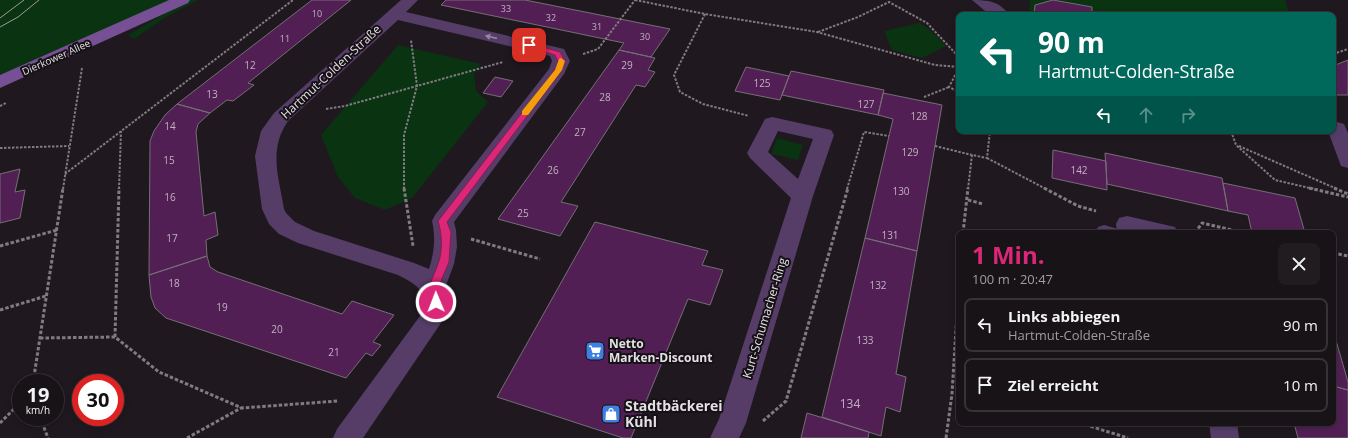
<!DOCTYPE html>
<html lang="de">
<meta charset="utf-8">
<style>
body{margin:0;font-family:"Open Sans",sans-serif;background:#201c20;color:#f1f3f6;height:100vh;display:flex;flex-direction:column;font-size:15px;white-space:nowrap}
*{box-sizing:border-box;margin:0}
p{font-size:13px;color:#9e9ea1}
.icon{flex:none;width:22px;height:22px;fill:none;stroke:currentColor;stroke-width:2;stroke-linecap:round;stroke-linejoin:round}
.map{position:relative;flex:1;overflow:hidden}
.sheet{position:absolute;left:956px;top:230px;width:380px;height:196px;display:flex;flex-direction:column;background:#171317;border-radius:8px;box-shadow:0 2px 6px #0003,0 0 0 1px #363236}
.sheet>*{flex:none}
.banner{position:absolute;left:956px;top:12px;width:380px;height:122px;border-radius:8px;box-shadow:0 2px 6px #0003,0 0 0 1px #363236;background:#00695c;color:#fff;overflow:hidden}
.speed{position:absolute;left:12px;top:374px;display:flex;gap:8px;font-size:20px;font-weight:700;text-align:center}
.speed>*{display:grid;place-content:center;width:52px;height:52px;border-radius:50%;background:#171317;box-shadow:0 2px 6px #0003,0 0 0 1px #363236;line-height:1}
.speed small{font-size:10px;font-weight:400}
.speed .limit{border:6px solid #d22;background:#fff;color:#111}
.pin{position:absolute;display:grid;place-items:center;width:34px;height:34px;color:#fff;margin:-17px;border-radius:8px;box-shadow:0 2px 6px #0006}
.me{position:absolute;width:44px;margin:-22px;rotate:359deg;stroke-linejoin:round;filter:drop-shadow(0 0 3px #0008)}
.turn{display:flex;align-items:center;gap:14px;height:84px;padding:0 16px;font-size:18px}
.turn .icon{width:52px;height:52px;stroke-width:2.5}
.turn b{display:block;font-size:28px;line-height:34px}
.lanes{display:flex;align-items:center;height:38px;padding:0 16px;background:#0003;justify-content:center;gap:20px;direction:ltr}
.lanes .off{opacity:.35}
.round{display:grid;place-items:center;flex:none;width:42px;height:42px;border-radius:8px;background:#201c20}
.summary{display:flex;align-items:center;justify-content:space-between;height:68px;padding:0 16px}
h1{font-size:24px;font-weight:700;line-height:30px;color:#db2777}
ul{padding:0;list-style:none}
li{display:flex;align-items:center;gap:12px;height:54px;margin:0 8px 6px;padding:0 8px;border:2px solid #363236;border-radius:8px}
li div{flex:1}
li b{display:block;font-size:15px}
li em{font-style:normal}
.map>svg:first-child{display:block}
.green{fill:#093311}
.building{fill:#521f55;stroke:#756e75}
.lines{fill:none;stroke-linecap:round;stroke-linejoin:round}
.path-far1{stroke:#807b80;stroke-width:2;stroke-dasharray:2.5 1.5;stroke-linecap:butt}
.path{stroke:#807b80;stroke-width:3;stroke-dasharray:3.5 2;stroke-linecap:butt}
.lane{fill:#553d68;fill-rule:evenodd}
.street{fill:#553d68;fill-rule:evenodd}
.secondary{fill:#764f94;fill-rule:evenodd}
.tram{stroke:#9f9a9f;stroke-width:1}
.oneway{fill:#9586a0}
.route{fill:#db2777;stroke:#8e194d}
.slow{fill:#f59e0b}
.labels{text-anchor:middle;stroke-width:4;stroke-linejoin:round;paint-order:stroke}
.far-number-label{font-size:9px;fill:#c0b0c0}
.far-street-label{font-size:10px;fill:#e4e0e4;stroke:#161116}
.number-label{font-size:10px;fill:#c0b0c0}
.street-label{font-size:12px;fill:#e4e0e4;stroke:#161116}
.poi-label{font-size:12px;font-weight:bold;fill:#e4e0e4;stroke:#161116;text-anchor:start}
.near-number-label{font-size:12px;fill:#c0b0c0}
.near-poi-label{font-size:14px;font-weight:bold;fill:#e4e0e4;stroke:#161116;text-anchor:start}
</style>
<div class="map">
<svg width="1348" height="438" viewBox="0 0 1348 438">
<rect width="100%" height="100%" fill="#1f191f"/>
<path class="green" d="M0 0H174L0 82Z
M188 0H198L166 17 134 39 128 35Z
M1030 0H1285L1290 15H1029Z
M920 23 930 30 946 46 922 58 892 50 884 31Z
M398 45 481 64 474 74 476 91 488 102 412 198 385 210 355 198 338 177 321 135Z
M777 138 803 145 798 160 771 154Z"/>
<path class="building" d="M312 0H351L248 83 254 85 233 101 227 100 210 113 177 104Z
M446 0H525L670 29 651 57 619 50 624 43 441 5Z
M1053 0 1092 7V15H1034L1035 5Z
M619 50 655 58 648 70 655 72 645 87 636 85 561 202 578 206 560 236 498 219Z
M1348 60V95H1333V66Z
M746 67 789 76 780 100 735 91Z
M791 71 884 90 878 115 782 95Z
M495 77 513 81 501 97 483 93Z
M883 93 942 105 917 251 865 238 893 119 878 115Z
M177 104 210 113 198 124 196 132 204 216 215 212 218 235 206 240 207 256 149 275 150 141 154 131 165 115Z
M1053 150 1106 161 1107 190 1052 178Z
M1105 153 1222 178 1228 211 1107 184Z
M20 169 15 192 25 190 20 218 0 223V174Z
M1223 183 1295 198 1305 233H1252L1248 215 1228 211Z
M595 222 708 251 702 265 723 270 710 305 688 299 631 438H623L497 397Z
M865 238 917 251 896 374 906 377 900 412 886 407 881 436 822 417Z
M207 256 210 267 218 272 342 314 352 301 394 315 373 342 381 345 372 356 366 353 346 378 166 318 155 308 151 297 149 275Z
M1333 330 1348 382V390L1333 386Z
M1333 386 1348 390V438H1298L1294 423H1333Z
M807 413 869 432 868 438H801Z"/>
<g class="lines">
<path class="path-far1" d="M635 0 705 14 817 32 935 65 959 67
M705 14 674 75 680 92 703 104 749 116
M818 32 858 17 889 2 927 23 958 56 959 60
M583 54 598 49 635 0
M1333 54 1348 49
M959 68 949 87 959 92
M924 97 949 87
M0 106 6 103
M326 109 345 106 503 62
M1231 131 1236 145 1275 180 1314 189
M935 146 972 155
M1239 146 1337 189
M0 148 69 146
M987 158 1046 189
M65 174 293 0
M63 189 82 68
M119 189 121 131
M404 189V135L417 86 411 40
M847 189 864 132 889 136
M968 189 972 155 987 158 990 131"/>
<path class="path" d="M404 188 413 246
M1044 188 1078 206 1096 211
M1309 188 1348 197
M1334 188 1348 194
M968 200 983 204
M963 233 968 188
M1195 233 1202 223 1245 233
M471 239 540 259
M0 246 57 230
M1333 253 1348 256
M0 310 46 296
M115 337 119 188
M40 338 115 337 159 372 242 408 338 401
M33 383 63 188
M40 417 48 438
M763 421 786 401 848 188
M0 423 21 402
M1080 423 1128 438
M187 438 241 408
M946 438 952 394 959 281"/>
<path class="lane" d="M1104 225 1118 229 1120 233H1097L1096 231 1098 227Z"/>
<path class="street" d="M401 0H418L406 12 564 49 570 61 564 74 454 222 456 230 457 247 454 264 445 288 448 302 443 320 363 438H333L337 429 420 316C427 291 420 286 398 275L298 243 279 234 269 224 262 209 255 156 261 131 274 113ZM398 20 539 53 550 56 552 61 549 69 435 215 432 221C436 238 434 253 429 269L414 263 314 231 295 222 286 213 284 209C279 177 268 150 288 121Z
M972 0C987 0 1000 1 1009 15H990Z
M772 117 831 130 834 135 813 196 746 423 739 438H710L719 419 791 198 750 158 747 153 765 119ZM778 131 813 139 798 179 768 152Z
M1337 122 1344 124 1348 133V168L1341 166 1328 131H1333V123Z
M1127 216 1175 227 1178 233H1117L1116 224 1119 218Z
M1209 423H1237L1239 438H1211Z"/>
<path class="secondary" d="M169 0H190L188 3 0 88V75Z"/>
<path class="tram" d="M0 18 24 0
M0 27 18 17 39 0"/>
</g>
<defs><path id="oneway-solid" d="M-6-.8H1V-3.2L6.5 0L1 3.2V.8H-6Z"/></defs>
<use class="oneway" href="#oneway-solid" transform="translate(491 37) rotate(-167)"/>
<path class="route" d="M529 43 560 52 565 61 562 70 447 222 451 232 449 262 438 288 441 302 439 305H432C424 290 433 279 438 264 443 252 442 233 438 221L555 70 558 61 555 55 527 47V44Z"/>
<path class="slow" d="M561 58 565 61 562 70 528 115H522V111L555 70 559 59Z"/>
<defs>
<symbol id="supermarket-square" viewBox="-11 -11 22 22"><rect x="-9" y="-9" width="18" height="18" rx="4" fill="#3f7fe0" stroke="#161116"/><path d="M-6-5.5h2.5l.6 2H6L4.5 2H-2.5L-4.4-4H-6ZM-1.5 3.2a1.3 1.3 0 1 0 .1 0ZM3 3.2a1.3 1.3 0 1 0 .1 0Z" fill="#fff"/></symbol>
<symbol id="shop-square" viewBox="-11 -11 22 22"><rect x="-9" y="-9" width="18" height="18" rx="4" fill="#3f7fe0" stroke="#161116"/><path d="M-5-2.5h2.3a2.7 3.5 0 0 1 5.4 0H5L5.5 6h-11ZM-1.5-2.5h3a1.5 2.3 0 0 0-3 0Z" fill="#fff"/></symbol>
</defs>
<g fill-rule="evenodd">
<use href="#supermarket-square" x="584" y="340" width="22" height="22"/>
<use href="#shop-square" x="600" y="403" width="22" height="22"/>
</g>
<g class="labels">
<g class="far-number-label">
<text x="506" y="12">33</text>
<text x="317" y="17">10</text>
<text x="551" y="21">32</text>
<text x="597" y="30">31</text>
<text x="645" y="40">30</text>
<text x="285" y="42">11</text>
</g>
<g class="far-street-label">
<text transform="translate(56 57) rotate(-24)" y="4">Dierkower Allee</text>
</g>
<g class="number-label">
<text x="250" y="69">12</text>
<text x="627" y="69">29</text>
<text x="762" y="87">125</text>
<text x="212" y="98">13</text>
<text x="605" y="101">28</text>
<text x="866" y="108">127</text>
<text x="919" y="120">128</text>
<text x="170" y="130">14</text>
<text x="580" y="136">27</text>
<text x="910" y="156">129</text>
<text x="169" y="164">15</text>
<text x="553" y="174">26</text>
<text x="1079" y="174">142</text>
<text x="901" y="195">130</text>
<text x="170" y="201">16</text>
<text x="523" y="217">25</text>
<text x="890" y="239">131</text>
<text x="172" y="242">17</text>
<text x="174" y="287">18</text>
<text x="878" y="289">132</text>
<text x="222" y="311">19</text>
<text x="277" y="333">20</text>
<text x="865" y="344">133</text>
<text x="334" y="356">21</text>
</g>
<g class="street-label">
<text transform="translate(331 72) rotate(-43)" y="4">Hartmut-Colden-Straße</text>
<text transform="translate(765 318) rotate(-73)" y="4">Kurt-Schumacher-Ring</text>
</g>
<g class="poi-label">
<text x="609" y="348">Netto<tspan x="609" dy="14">Marken-Discount</tspan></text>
</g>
<g class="near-number-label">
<text x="850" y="408">134</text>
</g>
<g class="near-poi-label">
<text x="625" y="411">Stadtbäckerei<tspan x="625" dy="16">Kühl</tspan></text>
</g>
</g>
</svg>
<div class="speed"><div>19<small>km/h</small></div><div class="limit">30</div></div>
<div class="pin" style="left:529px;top:45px;background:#d93025"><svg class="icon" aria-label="arrive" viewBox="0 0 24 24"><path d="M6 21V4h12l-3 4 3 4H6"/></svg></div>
<svg class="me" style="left:436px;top:302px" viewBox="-20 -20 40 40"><circle r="17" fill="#db2777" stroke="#fff" stroke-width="3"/><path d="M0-11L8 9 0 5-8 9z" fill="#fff"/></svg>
<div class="banner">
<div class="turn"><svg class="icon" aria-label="left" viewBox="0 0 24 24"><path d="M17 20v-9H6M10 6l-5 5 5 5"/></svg><div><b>90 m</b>Hartmut-Colden-Straße</div></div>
<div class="lanes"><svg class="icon" aria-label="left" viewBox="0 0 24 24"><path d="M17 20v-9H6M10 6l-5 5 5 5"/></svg><svg class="icon off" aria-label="ahead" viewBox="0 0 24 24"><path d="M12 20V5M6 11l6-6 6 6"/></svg><svg class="icon off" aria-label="right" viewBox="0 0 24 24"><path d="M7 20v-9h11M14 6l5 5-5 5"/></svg></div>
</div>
<section class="sheet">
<div class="summary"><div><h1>1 Min.</h1><p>100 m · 20:47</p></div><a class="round"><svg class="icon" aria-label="close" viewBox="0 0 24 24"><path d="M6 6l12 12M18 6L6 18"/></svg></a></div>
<ul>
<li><svg class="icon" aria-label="left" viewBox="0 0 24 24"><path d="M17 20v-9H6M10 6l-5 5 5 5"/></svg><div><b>Links abbiegen</b><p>Hartmut-Colden-Straße</p></div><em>90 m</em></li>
<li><svg class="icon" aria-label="arrive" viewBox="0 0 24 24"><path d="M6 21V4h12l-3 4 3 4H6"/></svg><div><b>Ziel erreicht</b></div><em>10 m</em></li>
</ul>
</section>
</div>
